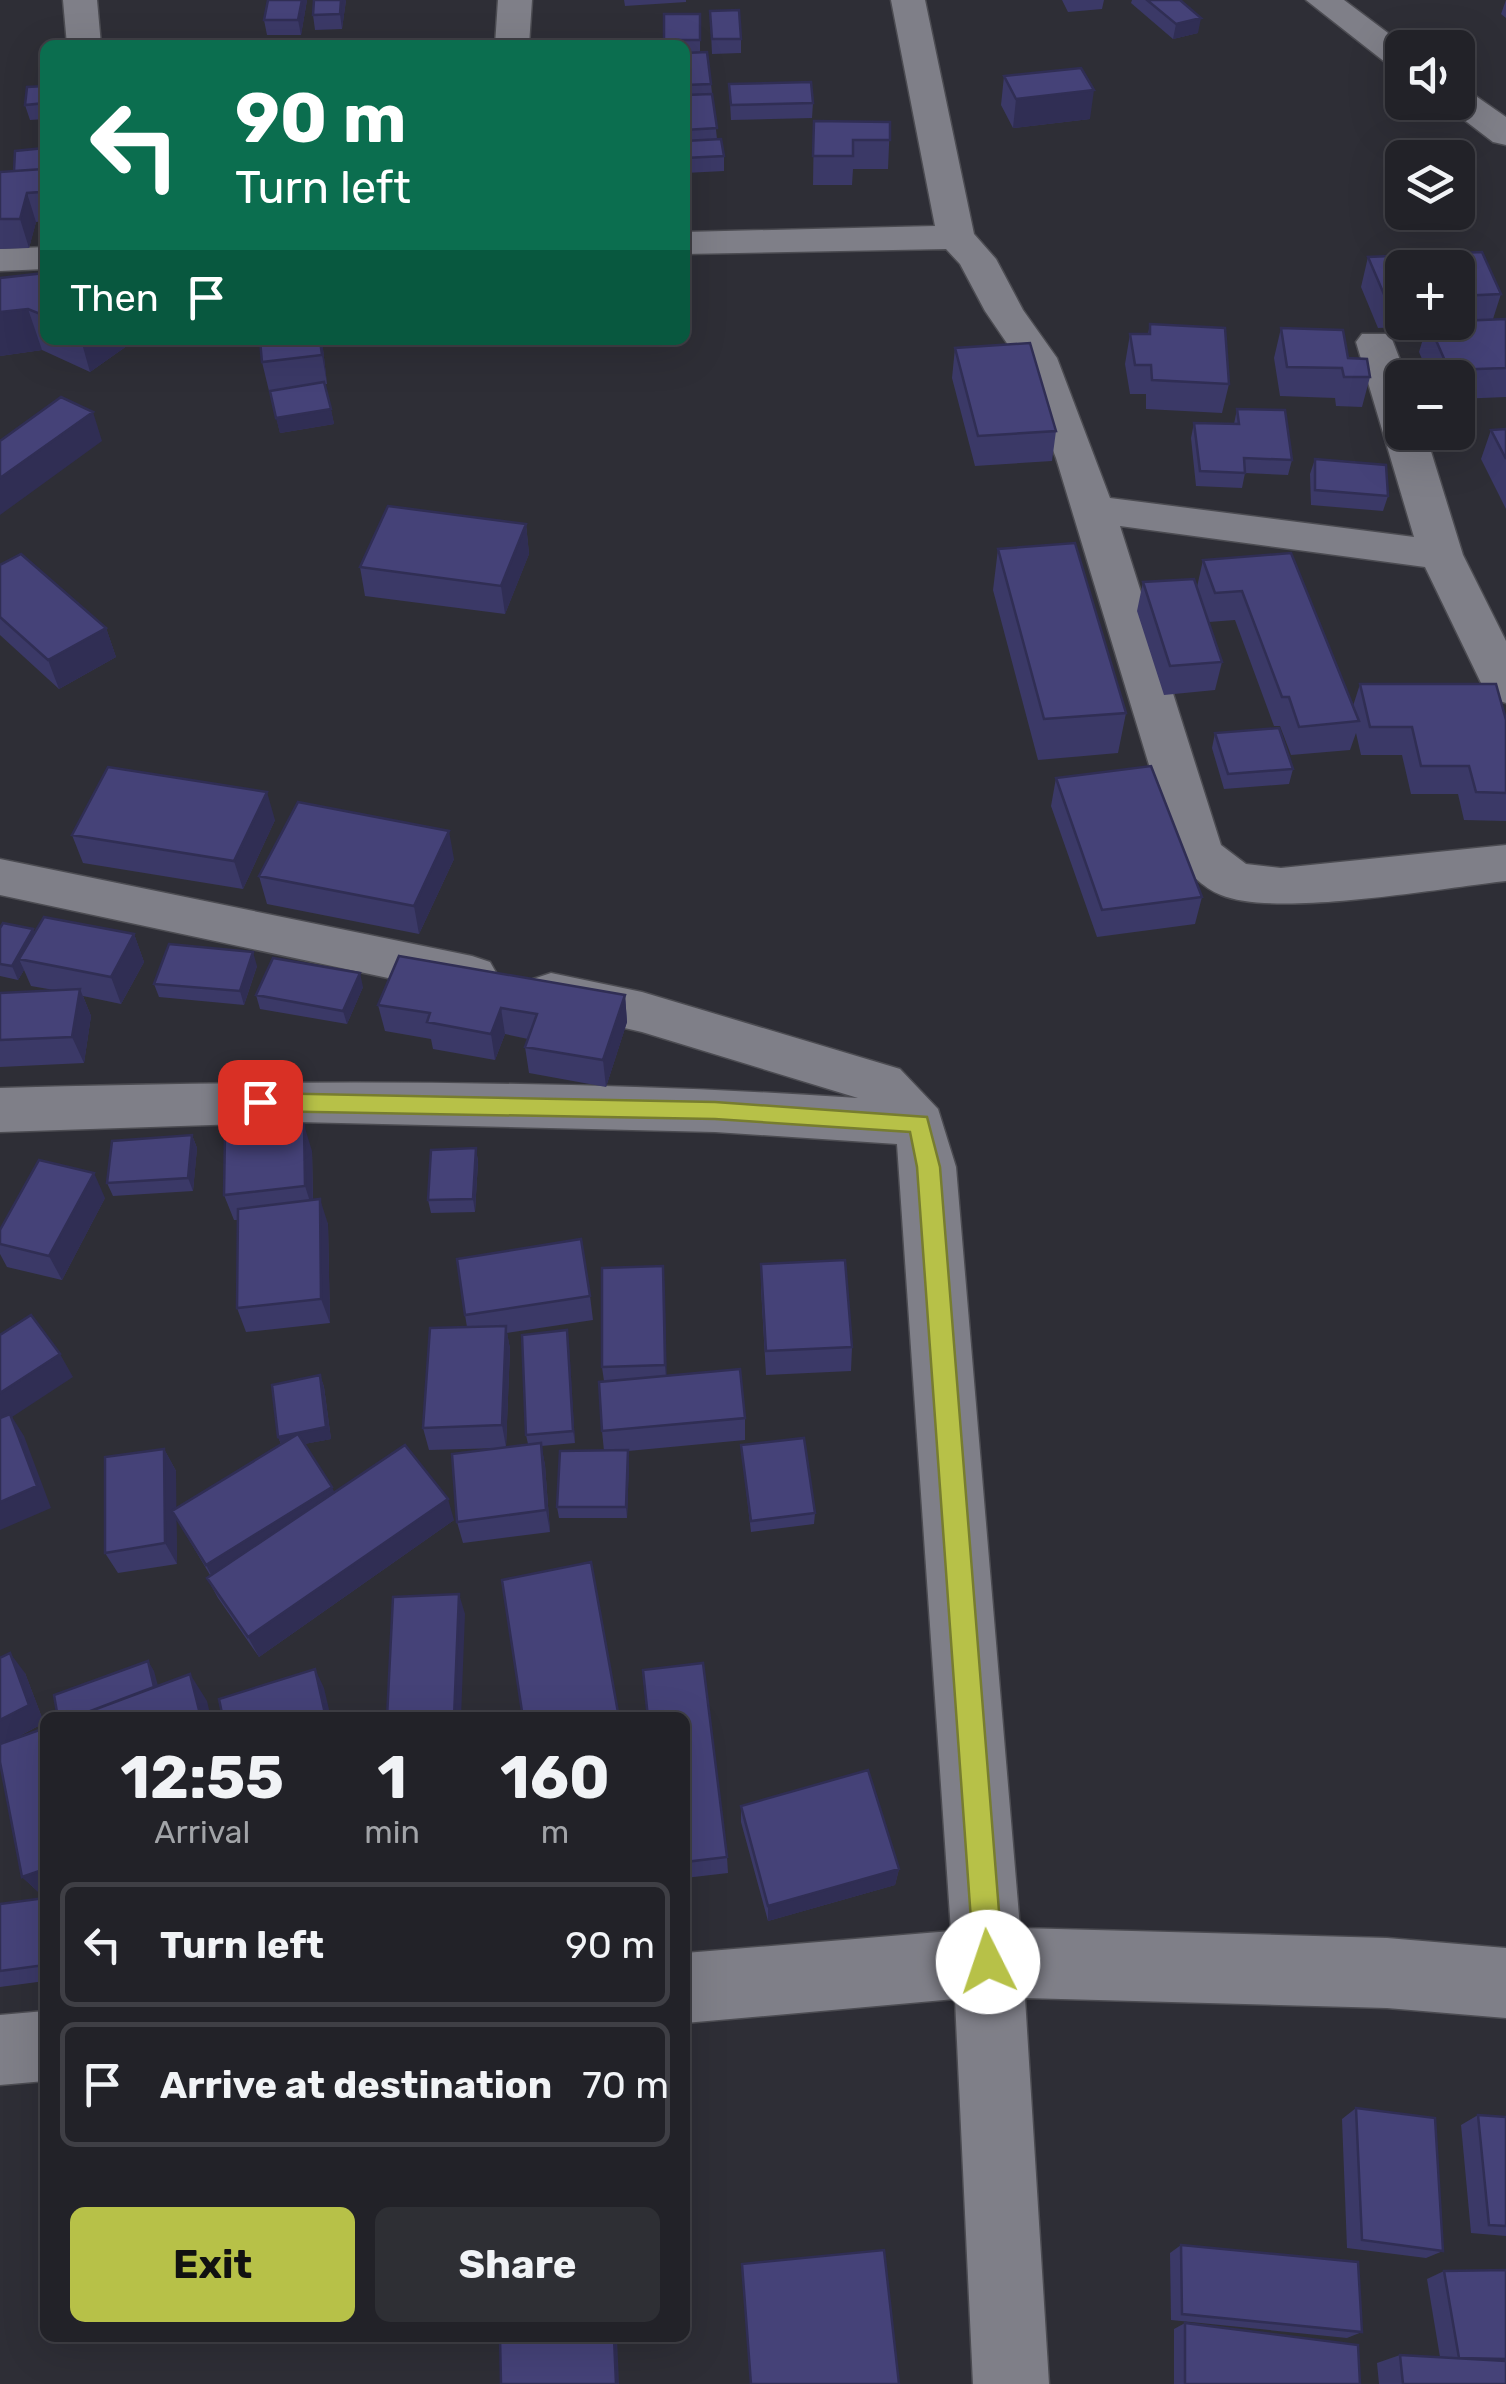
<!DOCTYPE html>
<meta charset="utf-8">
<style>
body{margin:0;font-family:Rubik,sans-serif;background:#2e2f34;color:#f1f3f6;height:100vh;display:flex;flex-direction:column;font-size:38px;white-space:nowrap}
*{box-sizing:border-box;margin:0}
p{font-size:32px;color:#a2a4a8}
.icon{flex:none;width:55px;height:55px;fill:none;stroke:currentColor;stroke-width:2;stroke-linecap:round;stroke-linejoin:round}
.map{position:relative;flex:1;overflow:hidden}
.sheet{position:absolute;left:40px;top:1712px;width:650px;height:630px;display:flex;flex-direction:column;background:#222228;border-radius:15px;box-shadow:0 10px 40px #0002,0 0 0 2px #3f3f45}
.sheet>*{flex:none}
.guide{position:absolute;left:40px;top:40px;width:650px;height:305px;border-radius:15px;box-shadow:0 10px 40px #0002,0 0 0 2px #3f3f45;background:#0b6e4f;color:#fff;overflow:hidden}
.fabs{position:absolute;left:1385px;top:30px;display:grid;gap:20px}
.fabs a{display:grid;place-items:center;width:90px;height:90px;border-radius:15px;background:#222228;box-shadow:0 10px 40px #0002,0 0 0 2px #3f3f45;font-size:50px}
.pin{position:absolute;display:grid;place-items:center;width:85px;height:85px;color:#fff;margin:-42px;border-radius:20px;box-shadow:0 5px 15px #0006}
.me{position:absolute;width:110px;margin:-55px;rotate:356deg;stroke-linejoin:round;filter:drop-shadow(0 0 8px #0008)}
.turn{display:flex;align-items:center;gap:35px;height:210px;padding:0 30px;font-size:45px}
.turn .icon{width:130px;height:130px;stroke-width:2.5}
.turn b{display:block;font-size:70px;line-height:85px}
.then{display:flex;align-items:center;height:95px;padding:0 30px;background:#0003;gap:20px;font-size:38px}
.eta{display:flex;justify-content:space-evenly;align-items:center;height:170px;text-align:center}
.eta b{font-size:60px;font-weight:700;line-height:70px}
.primary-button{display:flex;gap:20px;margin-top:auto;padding:20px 30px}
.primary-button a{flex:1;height:115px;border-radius:15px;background:#b7c148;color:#111;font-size:40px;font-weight:700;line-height:115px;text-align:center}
.primary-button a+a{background:#2e2f34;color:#f1f3f6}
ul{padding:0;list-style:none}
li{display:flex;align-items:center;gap:30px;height:125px;margin:0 20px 15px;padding:0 10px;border:5px solid #3f3f45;border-radius:15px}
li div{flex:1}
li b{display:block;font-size:38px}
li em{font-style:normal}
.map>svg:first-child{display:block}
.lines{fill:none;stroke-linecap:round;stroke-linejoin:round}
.street-casing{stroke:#4c4c52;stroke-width:3}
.street{fill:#7f7f88;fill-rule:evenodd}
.wall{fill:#3b3967;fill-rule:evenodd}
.shaded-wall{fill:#302e54}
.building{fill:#454278;stroke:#302e54;stroke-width:2.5}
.route{fill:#b7c148;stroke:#777d2f;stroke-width:2.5}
</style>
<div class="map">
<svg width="1506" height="2384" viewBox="0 0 1506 2384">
<rect width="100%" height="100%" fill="#2e2e36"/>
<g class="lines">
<defs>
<path id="street" d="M63 0H97L101 45H67Z
M498 0H532L529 45H495Z
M891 0H925L974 234 996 259 1023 310 1057 358 1110 498 1414 537 1356 342 1362 334H1390L1407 378H1402V432H1425L1463 555 1506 641V703L1490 698 1483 687 1425 567 1120 526 1221 845 1246 864 1281 868 1506 845V881C1441 888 1276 918 1221 895 1203 888 1185 870 1176 854L1056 458 1017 358 985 311 960 264 946 249 685 254V232L935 226Z
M1306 0H1344L1408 48H1402V69L1390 66Z
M1458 88 1470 92 1506 117V145L1493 142 1446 106 1443 102H1458Z
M45 247V269L0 271V249Z
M0 859 472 956 490 962 498 976 490 990 472 996 0 895Z
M551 973 642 992 900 1069 938 1109 956 1167 1020 1928 1387 1938 1506 1948V2018L1387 2008 1025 1998 1049 2384H973L955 1999 685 2023V1953L951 1931 897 1144 715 1132 298 1122 0 1132V1088C286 1080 572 1079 858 1098L642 1032 533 1007 525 993 533 979Z
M45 2011V2081L0 2085V2015Z"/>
</defs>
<use href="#street" class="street-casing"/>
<use href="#street" class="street"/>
</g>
<path class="wall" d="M307 0 301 35H267L264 20Z
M346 0 342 29 315 30 313 15Z
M624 0H686V2L625 6Z
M1062 0H1104L1102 9 1068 12Z
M1132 0H1180L1198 33 1173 39 1131 3Z
M1506 0V18L1501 14Z
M710 11 741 39V53L712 54Z
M664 14H700V52L711 84 717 139 724 156V171L685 173V45H664Z
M1004 76 1090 119 1013 128 1001 105Z
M729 84 813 103 812 118 731 120Z
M45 86V119L30 120 25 105Z
M814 121 890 122 888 169H853L852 185H813Z
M45 148V221L36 222 29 248 0 249V172L14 171Z
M1482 252 1501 294 1493 319H1506V397L1458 399V378H1430L1419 352 1427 326 1378 328 1361 287 1368 257ZM1402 268H1458V322H1402Z
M45 273V340H130L131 343 90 372 42 350 0 356V278Z
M1150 324 1229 384 1222 413 1146 409V394H1130L1125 364 1130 334H1148Z
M1281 328 1348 358 1370 377 1362 407 1336 406 1335 398 1280 396 1274 358Z
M260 340H322L327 384H325L334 424 280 433 270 391H273H269L262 362Z
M955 348 1056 431 1052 461 975 466 952 378Z
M1237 409 1292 460 1288 475 1245 473 1242 488 1196 486 1191 438 1194 423 1234 424Z
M1506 429V509L1481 459 1491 430Z
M1315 459 1388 496 1383 511 1311 505 1310 474Z
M526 524 529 554 505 614 365 596 360 567Z
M998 549 1126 713 1118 753 1038 760 993 590Z
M1291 553 1353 706 1360 684 1506 720V821L1464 820 1458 794H1411L1402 755H1361L1356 733 1350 750 1291 755 1280 726H1274L1235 620 1209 622 1222 662 1215 690 1164 695 1137 611 1143 582 1197 587 1203 560Z
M0 565 106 628 116 657 59 689 0 635Z
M1215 733 1293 769 1289 784 1224 789 1212 748Z
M1056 778 1202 897 1195 924 1097 937 1051 806Z
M275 820 243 889 83 863 72 835Z
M454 859 419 934 267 904 259 876Z
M0 928 35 932 134 934 144 962 121 1004 83 996 91 1016 84 1063 0 1067V993L54 990 31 986 24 970 18 980 0 976Z
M257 966 244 1005 159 997 154 984Z
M363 987 347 1024 260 1009 256 995Z
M625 995 627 1022 606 1087 529 1073 525 1047 528 1039 505 1034 495 1060 433 1049 431 1039 385 1031 378 1005Z
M192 1135 197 1148 193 1191 113 1196 107 1183Z
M476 1148 478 1162 475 1212 431 1213 428 1200Z
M312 1151 313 1200 328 1224 330 1323 246 1332 237 1308 238 1220H234L224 1195Z
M105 1198 62 1280 7 1267 0 1254V1230Z
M761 1264 852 1347 851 1371 766 1375 761 1289Z
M663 1266 666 1375 745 1418V1440L628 1451 629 1462 627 1518H559L557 1507 604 1451 602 1431 604 1381 602 1367Z
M590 1296 593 1320 507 1333 510 1349 506 1447 528 1444 526 1435 567 1330 575 1443 541 1446 545 1465 550 1532 463 1543 457 1522 501 1448 429 1450 423 1428 467 1327 465 1315Z
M320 1375 324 1387 331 1439 304 1444 334 1492 454 1520 259 1657 218 1598 207 1578 210 1575 176 1518 177 1564 118 1573 105 1553 164 1449 176 1471V1508L281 1444 278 1437Z
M741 1445 815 1513 814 1524 751 1532Z
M25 1673 44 1723 12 1740 45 1727V1981L0 1987V1904L45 1898 22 1877 0 1761Z
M685 1718 727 1857 728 1873 685 1878Z
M741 1806 899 1869 895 1885 768 1921 741 1822Z
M1356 2108 1443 2251 1426 2258 1347 2248 1342 2119Z
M1478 2115 1506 2117V2236L1471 2233 1461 2125Z
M1181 2245 1362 2332 1347 2338 1171 2320 1170 2253Z
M1506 2270V2384H1379L1377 2363 1400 2355 1440 2357 1427 2279 1444 2271Z
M1185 2323 1360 2384H1174V2329Z"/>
<path class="shaded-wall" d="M302 0H307L301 35 298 20Z
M341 0H346L342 29 340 14Z
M1201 18 1198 33 1173 39 1176 24Z
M1094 90 1090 119 1013 128 1016 99Z
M43 169 45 175V207L40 192Z
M27 193 36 222 29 248 20 219Z
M28 309 42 350 0 356V312Z
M81 340H130L131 343 90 372Z
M320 340H322L327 384 322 355Z
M331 409 334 424 280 433 276 418Z
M93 412 102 441 0 515V478Z
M526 524 529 554 505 614 501 586Z
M106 628 116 657 59 689 48 660Z
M267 792 275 820 243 889 234 861Z
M449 831 454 859 419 934 414 906Z
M33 929 40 943 19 959 24 970 18 980 12 966Z
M134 934 144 962 121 1004 111 977Z
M253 952 257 966 244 1005 240 991Z
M360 973 363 987 347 1024 343 1011Z
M80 989 91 1016 84 1063 72 1037Z
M625 995 627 1022 606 1087 603 1060Z
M501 1008 505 1034 495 1060 491 1034Z
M304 1125 312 1151 313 1211 305 1186Z
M192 1135 197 1148 193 1191 188 1178Z
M476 1148 478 1162 475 1212 473 1199Z
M94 1173 105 1198 62 1280 49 1256Z
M320 1199 328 1224 330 1323 321 1299Z
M663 1266 665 1290 667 1388 665 1365Z
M506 1326 510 1349 506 1447 502 1425Z
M567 1330 569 1343 575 1443 573 1431Z
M60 1354 73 1377 12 1417 24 1436 51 1508 0 1530V1393Z
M320 1375 324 1387 331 1439 283 1448 278 1437Z
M541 1443 545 1465 550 1532 546 1510Z
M164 1449 176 1471 177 1564 165 1543Z
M628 1450 629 1462 627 1518 626 1507Z
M332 1487 341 1508 217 1586 206 1565Z
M448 1499 454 1520 259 1657 248 1637Z
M459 1594 465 1614 461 1718H454Z
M10 1653 25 1673 44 1723 0 1746V1720Z
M148 1661 154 1671 164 1708 139 1718Z
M315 1669 324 1688 331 1718H326Z
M190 1674 207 1701 211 1718H201Z
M45 1869V1898L22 1877Z
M899 1869 895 1885 768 1921V1906Z
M614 2338H617L619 2384H616Z"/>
<path class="building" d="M268 0H302L298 20H264Z
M314 0H341L340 14 313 15Z
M1147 0H1180L1201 18 1176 24Z
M739 10 741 39H712L710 11Z
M664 14H700V40H664Z
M707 52 711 84 685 85V53Z
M1081 68 1094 90 1016 99 1004 76Z
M811 82 813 103 731 105 729 84Z
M45 86V103L25 105 27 87Z
M712 94 717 128 685 130V95Z
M814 121 890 122V140H853V156H813Z
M721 139 724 156 685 158V141Z
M45 148V175L43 169 14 171 15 151Z
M43 169 40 192 27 193 20 219H0V172Z
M1482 252 1501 294 1458 296V268H1402V298L1386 299 1368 257Z
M45 273V316L28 309 0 312V278Z
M1506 319V368L1449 370 1428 322H1458V321Z
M1150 324 1225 328 1229 384 1152 380 1151 365H1135L1130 334H1150Z
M1281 328 1343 330 1348 358 1367 359 1370 377H1344L1342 368 1287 367Z
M260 340H320L322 355 262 362Z
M1030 343 1056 431 978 436 955 348Z
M324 382 331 409 276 418 270 391Z
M61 397 93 412 0 478V441Z
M1237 409 1285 410 1292 460 1244 458 1245 473 1200 471 1194 423 1239 424Z
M1506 429V459L1491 430Z
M1315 459 1386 465 1388 496 1315 490Z
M388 506 526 524 501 586 360 567Z
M1075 543 1126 713 1044 719 998 549Z
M1291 553 1359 721 1299 727 1289 697H1282L1242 591 1215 593 1203 560Z
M21 554 106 628 48 660 0 617V565Z
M1194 579 1222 662 1170 666 1143 582Z
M1360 684H1496L1506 720V793L1476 792 1469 766H1421L1412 727H1370Z
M1279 728 1293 769 1228 774 1215 733Z
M1151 766 1202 897 1102 910 1056 778Z
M108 767 267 792 234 861 72 835Z
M298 802 449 831 414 906 259 876Z
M44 917 134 934 111 977 19 959Z
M3 923 33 929 12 966 0 964V928Z
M169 944 253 952 240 991 154 984Z
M399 956 625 995 603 1060 525 1047 537 1014 501 1008 491 1034 427 1022 430 1013 378 1005Z
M273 958 360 973 343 1011 256 995Z
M80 989 72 1037 0 1040V993Z
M304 1125 305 1186 224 1195 225 1134Z
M192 1135 188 1178 107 1183 112 1141Z
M476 1148 473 1199 428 1200 431 1150Z
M39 1160 94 1173 49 1256 0 1244V1230Z
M320 1199 321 1299 237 1308 238 1209Z
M581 1239 590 1296 465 1315 457 1259Z
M845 1260 852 1347 766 1351 761 1264Z
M663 1266 665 1365 602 1367V1268Z
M31 1315 60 1354 0 1393V1335Z
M506 1326 502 1425 423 1428 430 1328Z
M567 1330 573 1431 526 1435 522 1335Z
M740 1369 745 1418 602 1431 599 1382Z
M320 1375 326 1427 278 1437 272 1385Z
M10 1414 37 1486 0 1502V1418Z
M298 1434 332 1487 206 1565 172 1511Z
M804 1438 815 1513 751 1521 741 1445Z
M541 1443 546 1510 457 1522 452 1454Z
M405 1445 448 1499 248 1637 207 1578Z
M164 1449 165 1543 105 1553V1457Z
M628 1450 626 1507H557L560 1451Z
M591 1562 619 1718H523L502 1580Z
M459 1594 454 1718H387L393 1597Z
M10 1653 29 1705 0 1720V1658Z
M148 1661 154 1687 72 1718H58L54 1695Z
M703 1663 727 1857 685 1862V1718H648L643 1670Z
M315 1669 326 1718H223L219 1699Z
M190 1674 201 1718H72Z
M45 1728V1869L22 1877 0 1762V1744Z
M868 1770 899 1869 768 1906 741 1806Z
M45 1898V1965L0 1971V1904Z
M1356 2108 1435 2118 1443 2251 1362 2240Z
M1478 2115 1506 2117V2226L1489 2225Z
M1181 2245 1358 2262 1362 2332 1182 2314Z
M884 2250 899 2384H751L742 2264Z
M1506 2270V2359L1459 2358 1444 2271Z
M1185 2323 1358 2345 1360 2384H1185Z
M500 2338H614L616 2384H501Z
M1400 2355 1506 2361V2384H1403Z"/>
<path class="route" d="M260 1093 715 1102 927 1117 940 1167 1003 1962 999 1972 988 1976 978 1972 974 1962 917 1167 910 1132 715 1119 260 1111 249 1102Z"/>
</svg>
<div class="fabs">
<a><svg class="icon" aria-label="sound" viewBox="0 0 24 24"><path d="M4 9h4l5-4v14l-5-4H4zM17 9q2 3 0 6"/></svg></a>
<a><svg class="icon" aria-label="layers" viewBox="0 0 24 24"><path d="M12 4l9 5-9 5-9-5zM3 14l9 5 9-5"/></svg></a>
<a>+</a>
<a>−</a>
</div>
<div class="pin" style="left:260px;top:1102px;background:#d93025"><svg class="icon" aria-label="arrive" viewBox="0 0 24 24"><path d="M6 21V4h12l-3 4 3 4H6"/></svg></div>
<svg class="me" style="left:988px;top:1962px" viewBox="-20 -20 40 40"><circle r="19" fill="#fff"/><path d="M0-13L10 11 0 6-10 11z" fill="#b7c148"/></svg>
<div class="guide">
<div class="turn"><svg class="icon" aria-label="left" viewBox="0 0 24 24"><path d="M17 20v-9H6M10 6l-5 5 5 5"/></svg><div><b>90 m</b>Turn left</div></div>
<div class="then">Then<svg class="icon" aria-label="arrive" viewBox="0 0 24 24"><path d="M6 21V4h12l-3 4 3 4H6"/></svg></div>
</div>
<section class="sheet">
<div class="eta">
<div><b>12:55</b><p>Arrival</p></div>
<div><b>1</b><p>min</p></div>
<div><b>160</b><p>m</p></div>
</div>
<ul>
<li><svg class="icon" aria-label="left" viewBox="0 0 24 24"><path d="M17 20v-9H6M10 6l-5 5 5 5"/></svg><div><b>Turn left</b></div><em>90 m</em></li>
<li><svg class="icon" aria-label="arrive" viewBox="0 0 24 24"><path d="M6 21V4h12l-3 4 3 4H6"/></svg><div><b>Arrive at destination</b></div><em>70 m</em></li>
</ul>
<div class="primary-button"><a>Exit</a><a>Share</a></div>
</section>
</div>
